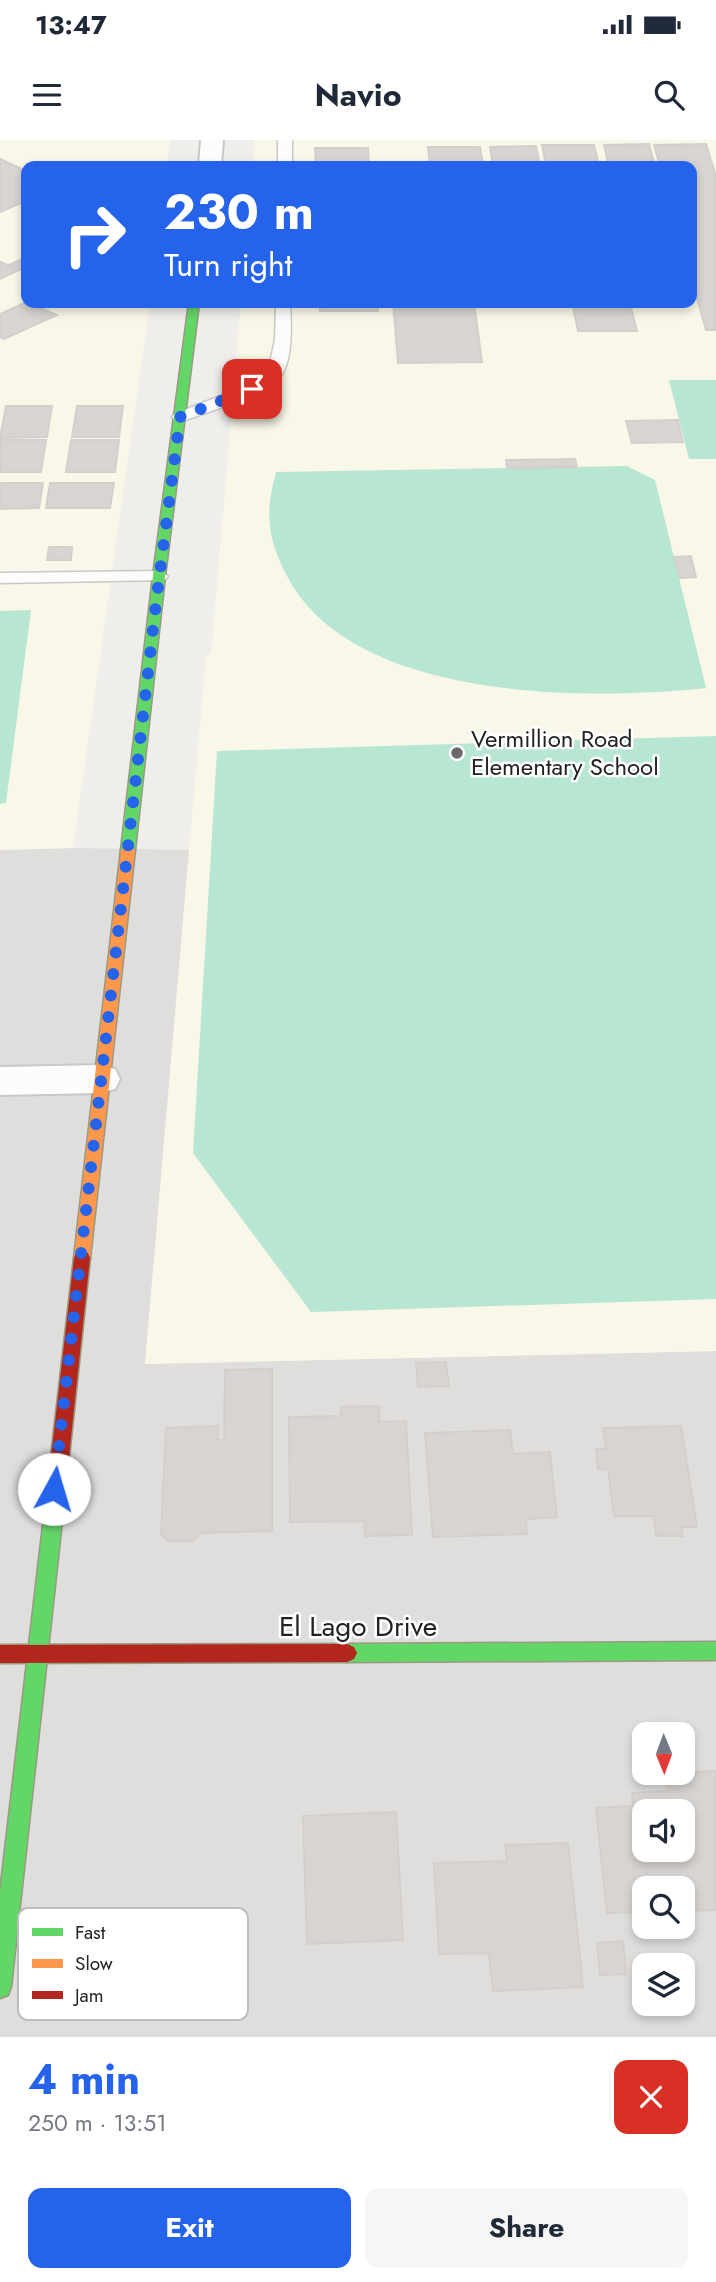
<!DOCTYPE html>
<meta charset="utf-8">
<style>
body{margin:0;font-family:Jost,sans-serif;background:#f6f6f7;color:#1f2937;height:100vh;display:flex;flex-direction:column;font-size:26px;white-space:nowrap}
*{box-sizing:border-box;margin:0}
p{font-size:23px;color:#747a83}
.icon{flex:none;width:38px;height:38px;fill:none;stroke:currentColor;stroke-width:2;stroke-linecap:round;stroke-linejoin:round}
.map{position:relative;height:1897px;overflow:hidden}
.side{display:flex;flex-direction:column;background:#fff;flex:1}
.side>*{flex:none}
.guide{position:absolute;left:21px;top:21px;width:676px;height:147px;border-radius:14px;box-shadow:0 4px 10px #0003;background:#2563eb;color:#fff;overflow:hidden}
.needle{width:46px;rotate:179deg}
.fabs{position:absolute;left:632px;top:1582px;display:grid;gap:14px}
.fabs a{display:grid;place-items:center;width:63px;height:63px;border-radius:14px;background:#fff;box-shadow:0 4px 10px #0003;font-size:35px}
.pin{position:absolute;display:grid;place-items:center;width:60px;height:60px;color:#fff;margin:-30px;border-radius:14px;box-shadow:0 4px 10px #0006}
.me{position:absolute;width:77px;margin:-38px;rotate:6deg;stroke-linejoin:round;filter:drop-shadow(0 0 5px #0008)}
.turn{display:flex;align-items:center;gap:24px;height:147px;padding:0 28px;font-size:32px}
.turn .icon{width:91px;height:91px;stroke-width:2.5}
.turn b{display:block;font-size:49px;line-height:60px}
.round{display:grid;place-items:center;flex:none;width:74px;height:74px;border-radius:14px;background:#f6f6f7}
.head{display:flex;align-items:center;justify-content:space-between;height:119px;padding:0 28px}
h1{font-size:42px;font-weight:700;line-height:52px;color:#2563eb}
.action{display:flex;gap:14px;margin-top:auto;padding:14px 28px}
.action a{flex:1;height:80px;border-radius:14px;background:#2563eb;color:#fff;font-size:28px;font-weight:700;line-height:80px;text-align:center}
.action a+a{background:#f6f6f7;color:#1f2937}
.status{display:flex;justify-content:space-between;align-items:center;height:49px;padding:0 35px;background:#fff;direction:ltr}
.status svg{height:19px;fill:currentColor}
header{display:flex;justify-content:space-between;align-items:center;height:91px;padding:0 28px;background:#fff;font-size:32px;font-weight:700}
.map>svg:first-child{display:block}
.residential{fill:#dfdedc;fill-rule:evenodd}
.education{fill:#f8f7e8}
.pitch{fill:#b7e6d2}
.building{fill:#d7d4d2;stroke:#d3d0cc;stroke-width:2;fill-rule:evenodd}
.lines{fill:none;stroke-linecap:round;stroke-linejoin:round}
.lane-casing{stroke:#c9c8c7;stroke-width:3}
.street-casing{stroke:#c9c8c7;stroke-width:4}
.fast-casing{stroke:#999a82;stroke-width:3}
.slow-casing{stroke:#999a82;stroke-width:3}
.jam-casing{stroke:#999a82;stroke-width:3}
.lane{fill:#fdfcfc;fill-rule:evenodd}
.street{fill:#fdfcfc;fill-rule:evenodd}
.fast{fill:#63d668;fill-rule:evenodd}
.slow{fill:#ff974d;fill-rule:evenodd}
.jam{fill:#b3261e;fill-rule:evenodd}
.route{stroke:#2563eb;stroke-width:12;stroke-dasharray:0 21.6}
.poi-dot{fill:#6a6968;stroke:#fff;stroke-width:2.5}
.labels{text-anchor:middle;stroke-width:5;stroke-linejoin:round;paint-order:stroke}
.poi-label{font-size:24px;fill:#222;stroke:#fff;text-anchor:start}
.near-street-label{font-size:28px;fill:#222;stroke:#fff}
.key{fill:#fff;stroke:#bdbdbd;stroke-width:2}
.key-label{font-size:19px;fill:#222}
</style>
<div class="status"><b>13:47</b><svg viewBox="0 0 49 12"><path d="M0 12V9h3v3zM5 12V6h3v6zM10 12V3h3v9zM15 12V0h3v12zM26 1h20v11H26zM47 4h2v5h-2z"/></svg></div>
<header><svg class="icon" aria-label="menu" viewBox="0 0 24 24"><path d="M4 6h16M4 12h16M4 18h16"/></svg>Navio<svg class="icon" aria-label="search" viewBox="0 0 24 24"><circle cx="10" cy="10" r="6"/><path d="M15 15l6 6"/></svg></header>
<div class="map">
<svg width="716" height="1897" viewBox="0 0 716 1897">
<rect width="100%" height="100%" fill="#f0eeeb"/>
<path class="residential" d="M73 708 189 710 145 1224 716 1211V1897H0V710ZM644 1594H682V1633H644ZM644 1671H682V1710H644ZM644 1748H682V1787H644ZM644 1825H682V1864H644Z"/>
<path class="education" d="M0 0H170L167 26H26V163H150L73 708 0 710Z
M255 0H716V1211L145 1224 206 515 211 514 241 163H691V26H253Z"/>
<path class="pitch" d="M669 240H716V319H689Z
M627 326 655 340 706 548C585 561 349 561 286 434 267 397 265 372 276 332Z
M31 470 6 663 0 664V471Z
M716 596V1159L311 1172 193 1013 217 611Z"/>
<path class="building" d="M649 4 655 26H609L604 5Z
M706 4 716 36V190H706L691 138V26H660L654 5Z
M542 5H594L599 26H546Z
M536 6 540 26H493L490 7Z
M428 7H480L483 26H430Z
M315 8H368L369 26H316Z
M0 19 26 31V61L0 72Z
M26 117V132L9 125Z
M0 122H1L19 130 0 139Z
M26 162 57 175 4 199 0 197V174Z
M319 163H377L378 171H320Z
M393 163H474L482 222 398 223Z
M572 163H630L637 191H578Z
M6 266H52L47 297 0 298Z
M77 266H123L119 297H72Z
M678 280 683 302 632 303 626 281Z
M0 300H46L41 332H0Z
M71 300H119L115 332H66Z
M575 319 577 327 507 328 506 320Z
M0 343H43L39 368 0 369Z
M50 343H114L110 368H46Z
M49 407H72L71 420H47Z
M691 416 696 437 680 438 674 417Z
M446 1222 449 1246 418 1247 416 1223Z
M272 1229V1391L201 1393 193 1401H167L161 1394 166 1288 218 1286V1300H224L225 1230Z
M379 1266V1282L406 1281 412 1395 365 1396 364 1381 290 1382 289 1277 341 1276V1267Z
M681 1286 697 1387H681L683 1396H656L654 1376H614L608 1329H598L596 1309H606L603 1288Z
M510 1290 513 1314 550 1312 557 1377 526 1379 527 1394 433 1397 425 1293Z
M716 1631V1770L682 1771V1748H644V1772L607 1773 596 1668 633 1666 632 1653 668 1651 665 1633ZM644 1671H682V1710H644Z
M396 1672 403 1800 307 1804 303 1676Z
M568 1703 583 1847 493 1851 489 1813 439 1814 434 1723 507 1721 505 1705Z
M623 1801 626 1834 600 1835 597 1803Z"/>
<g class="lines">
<defs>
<path id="lane" d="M278 0H292V26H278Z
M276 163H290C291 185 293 213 283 233 274 251 206 273 186 280H174L172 277 174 274 246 246 268 231 275 200Z
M159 431 168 436 165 440 0 443V433Z"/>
<path id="street" d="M201 0H223L221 26H199Z
M101 925 115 929 120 939 115 949 101 953 0 955V927Z"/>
<path id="fast" d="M189 163H199L165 436 135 710 128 715 121 710 153 436Z
M60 1309 66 1312 69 1317 11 1847 8 1855 0 1858V1753L51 1317 54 1312Z
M716 1502V1520L347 1522 340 1519 337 1513 340 1507 347 1504Z"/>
<path id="slow" d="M128 705 135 710 90 1118 88 1123H76L74 1118 121 710Z"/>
<path id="jam" d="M82 1111 88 1113 90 1118 69 1317 66 1322 60 1325 54 1322 51 1317 74 1118 76 1113Z
M347 1504 354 1507 357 1513 354 1519 347 1522 0 1523V1505Z"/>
</defs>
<use href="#lane" class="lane-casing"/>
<use href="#street" class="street-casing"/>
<use href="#fast" class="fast-casing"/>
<use href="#slow" class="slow-casing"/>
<use href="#jam" class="jam-casing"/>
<use href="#lane" class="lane"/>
<use href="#street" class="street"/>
<use href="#fast" class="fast"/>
<use href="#slow" class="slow"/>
<use href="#jam" class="jam"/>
</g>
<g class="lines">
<path class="route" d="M54 1349 156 463 180 277 252 249"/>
</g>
<circle class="poi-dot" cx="457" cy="613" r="7"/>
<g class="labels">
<g class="poi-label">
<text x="471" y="607">Vermillion Road<tspan x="471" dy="28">Elementary School</tspan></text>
</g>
<g class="near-street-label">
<text x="358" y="1496">El Lago Drive</text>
</g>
</g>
<rect x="18" y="1768" width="230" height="112" rx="10" class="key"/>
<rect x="32" y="1788" width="31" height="8" fill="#63d668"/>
<rect x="32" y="1819" width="31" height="9" fill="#ff974d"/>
<rect x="32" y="1851" width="31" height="8" fill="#b3261e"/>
<g class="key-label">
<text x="75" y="1799">Fast</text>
<text x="75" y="1830">Slow</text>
<text x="75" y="1862">Jam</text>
</g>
</svg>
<div class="fabs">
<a><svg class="needle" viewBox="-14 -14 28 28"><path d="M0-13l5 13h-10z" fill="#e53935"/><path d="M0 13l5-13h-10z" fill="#747a83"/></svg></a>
<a><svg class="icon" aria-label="sound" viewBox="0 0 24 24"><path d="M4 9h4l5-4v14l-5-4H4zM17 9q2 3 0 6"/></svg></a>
<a><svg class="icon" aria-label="search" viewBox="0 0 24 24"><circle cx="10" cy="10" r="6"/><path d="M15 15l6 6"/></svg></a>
<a><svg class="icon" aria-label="layers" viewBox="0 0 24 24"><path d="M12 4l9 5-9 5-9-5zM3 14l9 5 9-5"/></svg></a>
</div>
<div class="pin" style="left:252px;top:249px;background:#d93025"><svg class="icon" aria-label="arrive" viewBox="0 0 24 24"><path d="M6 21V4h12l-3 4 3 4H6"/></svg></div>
<svg class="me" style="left:54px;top:1349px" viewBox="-20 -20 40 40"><circle r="19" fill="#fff"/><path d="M0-13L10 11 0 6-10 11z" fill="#2563eb"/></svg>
<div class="guide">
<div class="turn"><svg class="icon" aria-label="right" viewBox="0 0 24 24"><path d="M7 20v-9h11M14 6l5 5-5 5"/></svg><div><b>230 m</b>Turn right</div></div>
</div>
</div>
<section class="side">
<div class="head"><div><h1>4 min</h1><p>250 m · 13:51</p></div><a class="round" style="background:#d93025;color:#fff"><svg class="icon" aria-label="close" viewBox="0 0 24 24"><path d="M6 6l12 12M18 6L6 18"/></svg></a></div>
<div class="action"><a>Exit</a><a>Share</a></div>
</section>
